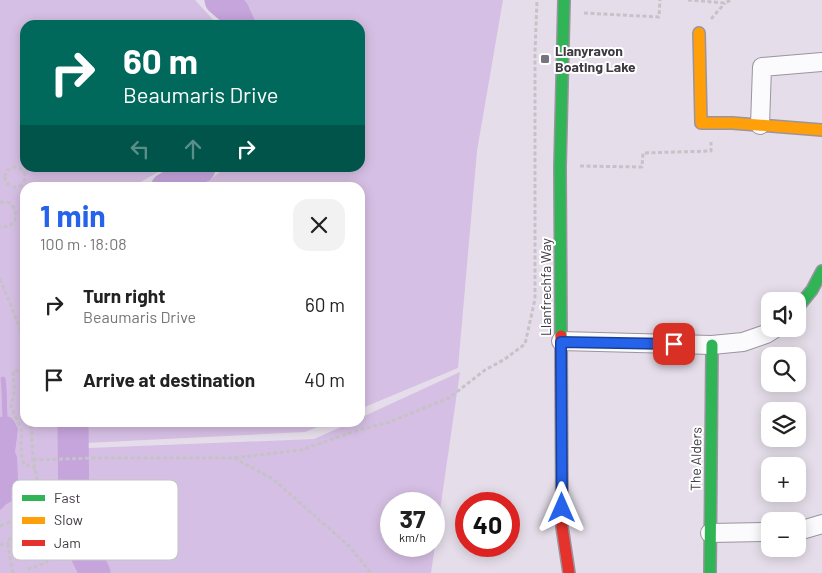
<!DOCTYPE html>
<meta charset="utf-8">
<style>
body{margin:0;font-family:Barlow,sans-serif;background:#f2f2f2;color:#222;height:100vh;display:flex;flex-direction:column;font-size:19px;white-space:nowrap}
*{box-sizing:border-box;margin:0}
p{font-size:16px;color:#767676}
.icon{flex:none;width:28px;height:28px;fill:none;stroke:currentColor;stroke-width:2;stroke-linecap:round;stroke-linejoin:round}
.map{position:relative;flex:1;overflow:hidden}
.drawer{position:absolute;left:20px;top:182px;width:345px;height:245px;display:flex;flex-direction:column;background:#fff;border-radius:15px;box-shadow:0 2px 12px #0003}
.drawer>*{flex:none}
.top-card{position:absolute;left:20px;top:20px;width:345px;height:152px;border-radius:15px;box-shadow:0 2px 12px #0003;background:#00695c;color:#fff;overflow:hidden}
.tools{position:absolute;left:761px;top:292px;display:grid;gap:10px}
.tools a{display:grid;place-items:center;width:45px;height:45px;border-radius:10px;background:#fff;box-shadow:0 2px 12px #0003;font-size:25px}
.speed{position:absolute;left:380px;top:492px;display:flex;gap:10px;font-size:25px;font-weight:700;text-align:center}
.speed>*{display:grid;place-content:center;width:65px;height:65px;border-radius:50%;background:#fff;box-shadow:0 2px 12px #0003;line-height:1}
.speed small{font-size:12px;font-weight:400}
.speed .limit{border:8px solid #d22;background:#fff;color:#111}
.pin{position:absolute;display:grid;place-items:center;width:42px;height:42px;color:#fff;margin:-21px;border-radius:10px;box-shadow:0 2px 8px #0006}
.me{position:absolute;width:55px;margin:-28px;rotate:0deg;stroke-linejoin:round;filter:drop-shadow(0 0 4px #0008)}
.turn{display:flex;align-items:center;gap:18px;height:105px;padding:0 20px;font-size:22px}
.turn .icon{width:65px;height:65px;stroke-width:2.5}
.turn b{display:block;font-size:35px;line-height:42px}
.lanes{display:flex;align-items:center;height:48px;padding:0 20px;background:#0003;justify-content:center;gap:25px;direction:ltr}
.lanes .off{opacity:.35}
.round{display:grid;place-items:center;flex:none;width:52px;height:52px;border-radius:15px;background:#f2f2f2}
.head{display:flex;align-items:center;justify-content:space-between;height:85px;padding:0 20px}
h1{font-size:30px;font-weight:700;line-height:38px;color:#2563eb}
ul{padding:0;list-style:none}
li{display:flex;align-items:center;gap:15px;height:75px;padding:0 20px}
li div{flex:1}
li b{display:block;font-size:19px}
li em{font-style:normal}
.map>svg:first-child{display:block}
.green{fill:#d6bfe4;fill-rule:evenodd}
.water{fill:#c6a4dc}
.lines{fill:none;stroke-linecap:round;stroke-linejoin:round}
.stream{stroke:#c6a4dc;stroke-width:5}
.river{stroke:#c6a4dc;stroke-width:31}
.street-casing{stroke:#9a949e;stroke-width:20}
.fast-casing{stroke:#9a949e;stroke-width:14}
.slow-casing{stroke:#9a949e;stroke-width:14}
.jam-casing{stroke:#9a949e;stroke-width:14}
.path{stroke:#c6c2c7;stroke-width:3;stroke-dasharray:4 2.5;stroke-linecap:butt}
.street{stroke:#fbfafc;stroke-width:18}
.fast{stroke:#30b455;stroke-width:11}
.slow{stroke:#ff9f0a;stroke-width:11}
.jam{stroke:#e5322d;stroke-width:11}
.route-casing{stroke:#184099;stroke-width:12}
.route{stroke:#2563eb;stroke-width:9}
.poi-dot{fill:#79737d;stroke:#fff;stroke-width:2}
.labels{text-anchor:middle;stroke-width:4;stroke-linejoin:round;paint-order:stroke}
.poi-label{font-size:14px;font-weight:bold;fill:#3f3942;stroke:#fff;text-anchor:start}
.street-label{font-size:14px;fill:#3f3942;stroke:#fff}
.key{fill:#fff;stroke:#c5c4c6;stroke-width:1}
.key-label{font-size:14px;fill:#3f3942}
</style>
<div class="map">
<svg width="822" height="573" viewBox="0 0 822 573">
<rect width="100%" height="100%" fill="#e5deea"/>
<path class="green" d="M0 0H195L218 25H25V168H165L132 187 25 188V422L63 423 64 449 314 439 350 423 360 422V418L460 372 431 573H0ZM391 504H434V546H391Z
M240 0H503L477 151 458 368 360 409V188L201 187 225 168H360V25H252Z
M87 423V422L328 423 305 432 86 443Z"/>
<path class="water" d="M5 416 10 417 14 421 18 429 15 452 17 457 18 479 17 498 5 505 0 504V417Z"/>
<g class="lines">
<path class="stream" d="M3 379C5 392 4 404 5 416
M0 507 2 505"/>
<path class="river" d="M220 0 234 12 240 25
M166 188 200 168
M73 422 74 530 95 573"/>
<defs>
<path id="street" d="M760 125 762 67 822 62
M561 341 712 345 743 342 766 334 774 329
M798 531 802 530 822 524
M710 533 770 532"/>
<path id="fast" d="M798 307 812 290 822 271
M561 336 560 167 564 0
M710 573 712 345"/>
<path id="slow" d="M699 33 701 123H732L822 130"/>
<path id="jam" d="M561 336 562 527 569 573"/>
</defs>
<use href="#street" class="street-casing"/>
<use href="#fast" class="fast-casing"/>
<use href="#slow" class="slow-casing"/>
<use href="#jam" class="jam-casing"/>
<path class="path" d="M688 0 725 3 731 0
M584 13 659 17 660 0
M711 19 725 3
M580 166 642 167 643 153 711 151V142
M5 177a10 10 0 1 1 20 0a10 10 0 1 1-20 0Z
M0 202 10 203C21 214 16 228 0 227
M0 279 25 341
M25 370 13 371 14 392 11 406 22 432 21 445 22 458 24 464 35 468
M0 388V389
M234 458 273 479 349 546 371 573
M33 460 94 458H233L301 450 353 432 389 422 449 398 485 370 505 359 525 344 535 299V52L537 0
M30 510 47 562 29 569 31 573
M0 526 19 518 29 510
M0 545 9 543
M13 573 8 548 10 537 22 533 30 510 37 478 33 460 31 422"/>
<use href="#street" class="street"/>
<use href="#fast" class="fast"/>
<use href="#slow" class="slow"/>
<use href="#jam" class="jam"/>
</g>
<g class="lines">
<defs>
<path id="route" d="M562 508 561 342 674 344"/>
</defs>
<use href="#route" class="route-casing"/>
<use href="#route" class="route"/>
</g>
<rect class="poi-dot" x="540" y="54" width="10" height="10" rx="2.5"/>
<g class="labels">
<g class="poi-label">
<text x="555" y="56">Llanyravon<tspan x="555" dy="16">Boating Lake</tspan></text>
</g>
<g class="street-label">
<text transform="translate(546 287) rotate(-90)" y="5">Llanfrechfa Way</text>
<text transform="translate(696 459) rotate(-89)" y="5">The Alders</text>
</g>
</g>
<rect x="12" y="480" width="166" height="80" rx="8" class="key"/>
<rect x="22" y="495" width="23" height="6" fill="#30b455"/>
<rect x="22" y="517" width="23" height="7" fill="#ff9f0a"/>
<rect x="22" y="540" width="23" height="6" fill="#e5322d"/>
<g class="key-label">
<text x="54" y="503">Fast</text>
<text x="54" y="525">Slow</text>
<text x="54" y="548">Jam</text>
</g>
</svg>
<div class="tools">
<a><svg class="icon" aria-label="sound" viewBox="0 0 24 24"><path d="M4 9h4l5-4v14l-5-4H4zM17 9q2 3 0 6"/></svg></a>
<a><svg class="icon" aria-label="search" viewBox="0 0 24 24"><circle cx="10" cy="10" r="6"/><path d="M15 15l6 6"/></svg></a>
<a><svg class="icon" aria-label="layers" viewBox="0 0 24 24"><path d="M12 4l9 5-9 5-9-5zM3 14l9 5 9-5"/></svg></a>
<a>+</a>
<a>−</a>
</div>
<div class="speed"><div>37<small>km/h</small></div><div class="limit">40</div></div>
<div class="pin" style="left:674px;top:344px;background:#d93025"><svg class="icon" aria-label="arrive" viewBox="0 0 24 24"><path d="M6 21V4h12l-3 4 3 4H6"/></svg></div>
<svg class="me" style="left:562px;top:508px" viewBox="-20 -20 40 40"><path d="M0-17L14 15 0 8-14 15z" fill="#2563eb" stroke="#fff" stroke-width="4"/></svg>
<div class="top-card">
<div class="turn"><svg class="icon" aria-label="right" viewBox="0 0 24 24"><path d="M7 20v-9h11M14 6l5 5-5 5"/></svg><div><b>60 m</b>Beaumaris Drive</div></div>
<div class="lanes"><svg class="icon off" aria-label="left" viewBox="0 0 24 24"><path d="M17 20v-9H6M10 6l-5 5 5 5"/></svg><svg class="icon off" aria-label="ahead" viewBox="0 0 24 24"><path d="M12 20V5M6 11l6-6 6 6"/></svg><svg class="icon" aria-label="right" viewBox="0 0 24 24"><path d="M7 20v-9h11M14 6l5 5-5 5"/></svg></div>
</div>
<section class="drawer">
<div class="head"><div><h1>1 min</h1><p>100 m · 18:08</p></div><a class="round"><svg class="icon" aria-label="close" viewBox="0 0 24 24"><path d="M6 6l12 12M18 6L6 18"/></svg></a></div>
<ul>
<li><svg class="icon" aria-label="right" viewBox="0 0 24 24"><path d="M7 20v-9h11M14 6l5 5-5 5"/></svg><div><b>Turn right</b><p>Beaumaris Drive</p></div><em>60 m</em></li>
<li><svg class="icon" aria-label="arrive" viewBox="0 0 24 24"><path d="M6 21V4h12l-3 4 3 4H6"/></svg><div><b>Arrive at destination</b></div><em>40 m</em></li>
</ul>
</section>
</div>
